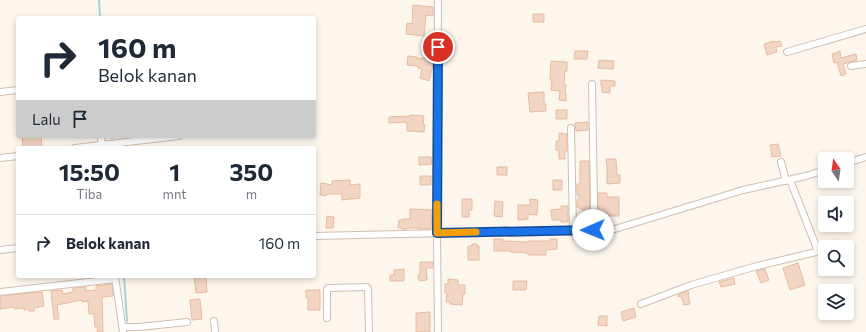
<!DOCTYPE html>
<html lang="id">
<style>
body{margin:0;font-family:Commissioner,sans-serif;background:#f2f2f3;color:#1f2937;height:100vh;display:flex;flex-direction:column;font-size:15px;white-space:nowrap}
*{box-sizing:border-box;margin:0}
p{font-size:13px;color:#747a83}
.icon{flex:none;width:22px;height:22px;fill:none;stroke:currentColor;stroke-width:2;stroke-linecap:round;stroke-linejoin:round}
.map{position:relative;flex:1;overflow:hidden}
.panel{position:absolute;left:16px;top:146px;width:300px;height:132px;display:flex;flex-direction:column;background:#fff;border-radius:4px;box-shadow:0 2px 6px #0003}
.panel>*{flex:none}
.hud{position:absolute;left:16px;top:16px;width:300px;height:122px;border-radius:4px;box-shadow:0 2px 6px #0003;background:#fff;color:#1f2937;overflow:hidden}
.needle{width:26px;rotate:347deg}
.controls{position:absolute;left:818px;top:152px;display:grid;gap:8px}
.controls a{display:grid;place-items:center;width:36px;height:36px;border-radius:4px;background:#fff;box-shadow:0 2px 6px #0003;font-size:20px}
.pin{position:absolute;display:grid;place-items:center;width:34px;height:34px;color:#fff;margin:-17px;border:2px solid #fff;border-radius:50%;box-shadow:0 1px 4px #0007}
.me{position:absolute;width:44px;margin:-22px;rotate:269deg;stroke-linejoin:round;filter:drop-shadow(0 0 3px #0008)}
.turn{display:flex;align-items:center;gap:14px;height:84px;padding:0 16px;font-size:18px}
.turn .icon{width:52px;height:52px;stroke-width:2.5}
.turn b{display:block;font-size:28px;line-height:34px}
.then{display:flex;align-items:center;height:38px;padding:0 16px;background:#0003;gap:8px;font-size:15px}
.eta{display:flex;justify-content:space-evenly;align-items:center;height:68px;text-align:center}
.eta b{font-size:24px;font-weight:700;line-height:28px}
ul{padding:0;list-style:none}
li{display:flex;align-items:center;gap:12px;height:56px;padding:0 16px;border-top:1px solid #e0e1e3}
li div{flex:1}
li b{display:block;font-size:15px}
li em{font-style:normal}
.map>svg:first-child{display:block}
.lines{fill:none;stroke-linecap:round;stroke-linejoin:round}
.stream{stroke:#a5d3da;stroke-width:2}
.building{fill:#f3d5c3;stroke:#e6bba3}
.street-casing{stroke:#d1beb0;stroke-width:8}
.street{stroke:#fff;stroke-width:6}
.route-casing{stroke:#114b97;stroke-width:10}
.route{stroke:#1a73e8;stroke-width:7}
.slow{stroke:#f59e0b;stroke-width:7}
</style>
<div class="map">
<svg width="866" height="332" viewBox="0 0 866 332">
<rect width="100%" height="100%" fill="#fdf6ec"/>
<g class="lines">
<path class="stream" d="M99 0 100 18
M111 136 112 138
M124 276 127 321"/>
</g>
<path class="building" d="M413 5 433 7V16L426 15 424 36 406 34 407 23 412 24Z
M533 14H544V22H533Z
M774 41 775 42 780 41 782 46 776 47 777 52 767 55 764 44Z
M575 51H588L587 59H574Z
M840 51 841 58 856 54 857 60 843 64 846 74 841 76 837 62 834 63 832 54Z
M408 56 417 57V58L433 59V69H432L429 81 420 78 422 69 418 68V66L407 65Z
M599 60 614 61 613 69 598 68Z
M551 61 567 62V71H565L564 84 566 85 565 92 566 93V101L559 100 560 91 551 90 552 80H550Z
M601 80 615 81V86H610V93L602 92V86H601Z
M544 92V104H546V111L530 112 528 93Z
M556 110H567V119H556Z
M410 115 424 116 423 125H425L424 132 407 131V122L389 123V117L410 116Z
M588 122V130L576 131 575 123Z
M559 133 567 134V151H565V159H559V150H556V141H559Z
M22 136H41L42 148H23Z
M778 144 781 156 772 157 770 145Z
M419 157H431L432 164 419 165Z
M606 159H616L617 175H620V183L607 184V166Z
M580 161H589L590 202 589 211 588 213 577 207V202L580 195H577V184H580Z
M497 167H507V175H497Z
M420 176H431V185H420Z
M350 180V185L360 184V198L342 200V194H326V196L320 195 321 183 332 185V181Z
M553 180H562V190H553Z
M598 193H607V197H619V216H609L608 213H598Z
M462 199H472V210H469V217H462Z
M530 199 538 200 537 215 528 214V219L518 220V205H530Z
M495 201 503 202 502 217 494 216Z
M561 206H568V222H561V220H552L551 210 561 209Z
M410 209 432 210 431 229H419V228H407V229H402V228H398L399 220H402L403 219H410Z
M327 216 334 217 333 228H326Z
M494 239H503V241L528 242V241H550V239H557V249L546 250V255H528V253L510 252V251H494Z
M472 244H477V246H479V260H468V246H472Z
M420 262H433V268H426L427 280 419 281 418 275 420 274Z
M798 263 805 285 790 290 783 268Z
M404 269V281H390V275H394V270Z
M765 269 769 280 761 283 756 271Z
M194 276H206L207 292 196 293Z
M734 278 735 284 721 287 719 282Z
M448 279 458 280V285H465V294H463L462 305 450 304V302H446L447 293H445V284H448Z
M513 281H527L526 290H513Z
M112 284 113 296 102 297 103 332H97L98 327H95L94 314H89L88 301 82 302V300L57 305 59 319H54L51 291 62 290 63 294 73 292V288L86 287V291L96 290V286Z
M306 290H320V310H308V298H306Z
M688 291 689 294H688L690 304 684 305 681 296 678 297V295Z
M42 292 44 306 34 308V311H29L28 309 24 310V308L15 309 14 307 0 309V296Z
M200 299 202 319 192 320 190 300Z
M634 308 636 317 623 321 621 312Z
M430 312V332H416V313Z
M599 316H607V326L598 325Z"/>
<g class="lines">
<defs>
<path id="street" d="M438 0 437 233 438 332
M787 52 866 29
M851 66 866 64
M592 84 594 202 593 229
M0 92 18 90
M571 128 573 230
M101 136 102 148
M75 148 179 136
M0 158 18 156
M781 162 786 181
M847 163 866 157
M314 236 615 229 743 190 806 176 825 170
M0 250 18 248
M115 276 123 332
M0 292 115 279
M641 304 691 285 757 266 816 252 817 250 816 246 790 180
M327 318V289L328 288 367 287 368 289 369 332
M214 321 215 332
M122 327H139L187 322"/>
</defs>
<use href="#street" class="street-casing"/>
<use href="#street" class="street"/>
</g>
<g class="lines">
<defs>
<path id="route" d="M438 47 437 233 593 230"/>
</defs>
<use href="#route" class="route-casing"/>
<use href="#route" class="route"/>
<path class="slow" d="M437 204V233L476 232"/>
</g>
</svg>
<div class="controls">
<a><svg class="needle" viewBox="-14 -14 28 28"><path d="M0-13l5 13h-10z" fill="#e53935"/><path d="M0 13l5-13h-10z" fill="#747a83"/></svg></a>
<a><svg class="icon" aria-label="sound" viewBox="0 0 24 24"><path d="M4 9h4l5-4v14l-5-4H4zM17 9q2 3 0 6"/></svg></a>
<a><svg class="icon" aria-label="search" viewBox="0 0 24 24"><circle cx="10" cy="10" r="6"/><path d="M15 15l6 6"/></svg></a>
<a><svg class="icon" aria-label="layers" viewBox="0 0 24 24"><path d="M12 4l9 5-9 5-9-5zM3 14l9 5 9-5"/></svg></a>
</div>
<div class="pin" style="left:438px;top:47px;background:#d93025"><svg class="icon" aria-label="arrive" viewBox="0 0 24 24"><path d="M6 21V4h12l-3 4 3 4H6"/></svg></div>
<svg class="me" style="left:593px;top:230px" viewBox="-20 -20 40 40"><circle r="19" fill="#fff"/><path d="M0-13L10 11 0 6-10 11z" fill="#1a73e8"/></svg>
<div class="hud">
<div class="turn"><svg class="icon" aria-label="right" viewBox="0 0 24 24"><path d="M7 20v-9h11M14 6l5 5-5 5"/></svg><div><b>160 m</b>Belok kanan</div></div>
<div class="then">Lalu<svg class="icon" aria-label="arrive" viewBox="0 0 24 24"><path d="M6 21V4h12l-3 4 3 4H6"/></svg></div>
</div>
<section class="panel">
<div class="eta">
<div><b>15:50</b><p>Tiba</p></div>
<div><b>1</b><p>mnt</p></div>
<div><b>350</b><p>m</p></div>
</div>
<ul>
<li><svg class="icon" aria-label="right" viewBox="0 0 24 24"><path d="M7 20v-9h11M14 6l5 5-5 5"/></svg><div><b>Belok kanan</b></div><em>160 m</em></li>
</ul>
</section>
</div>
